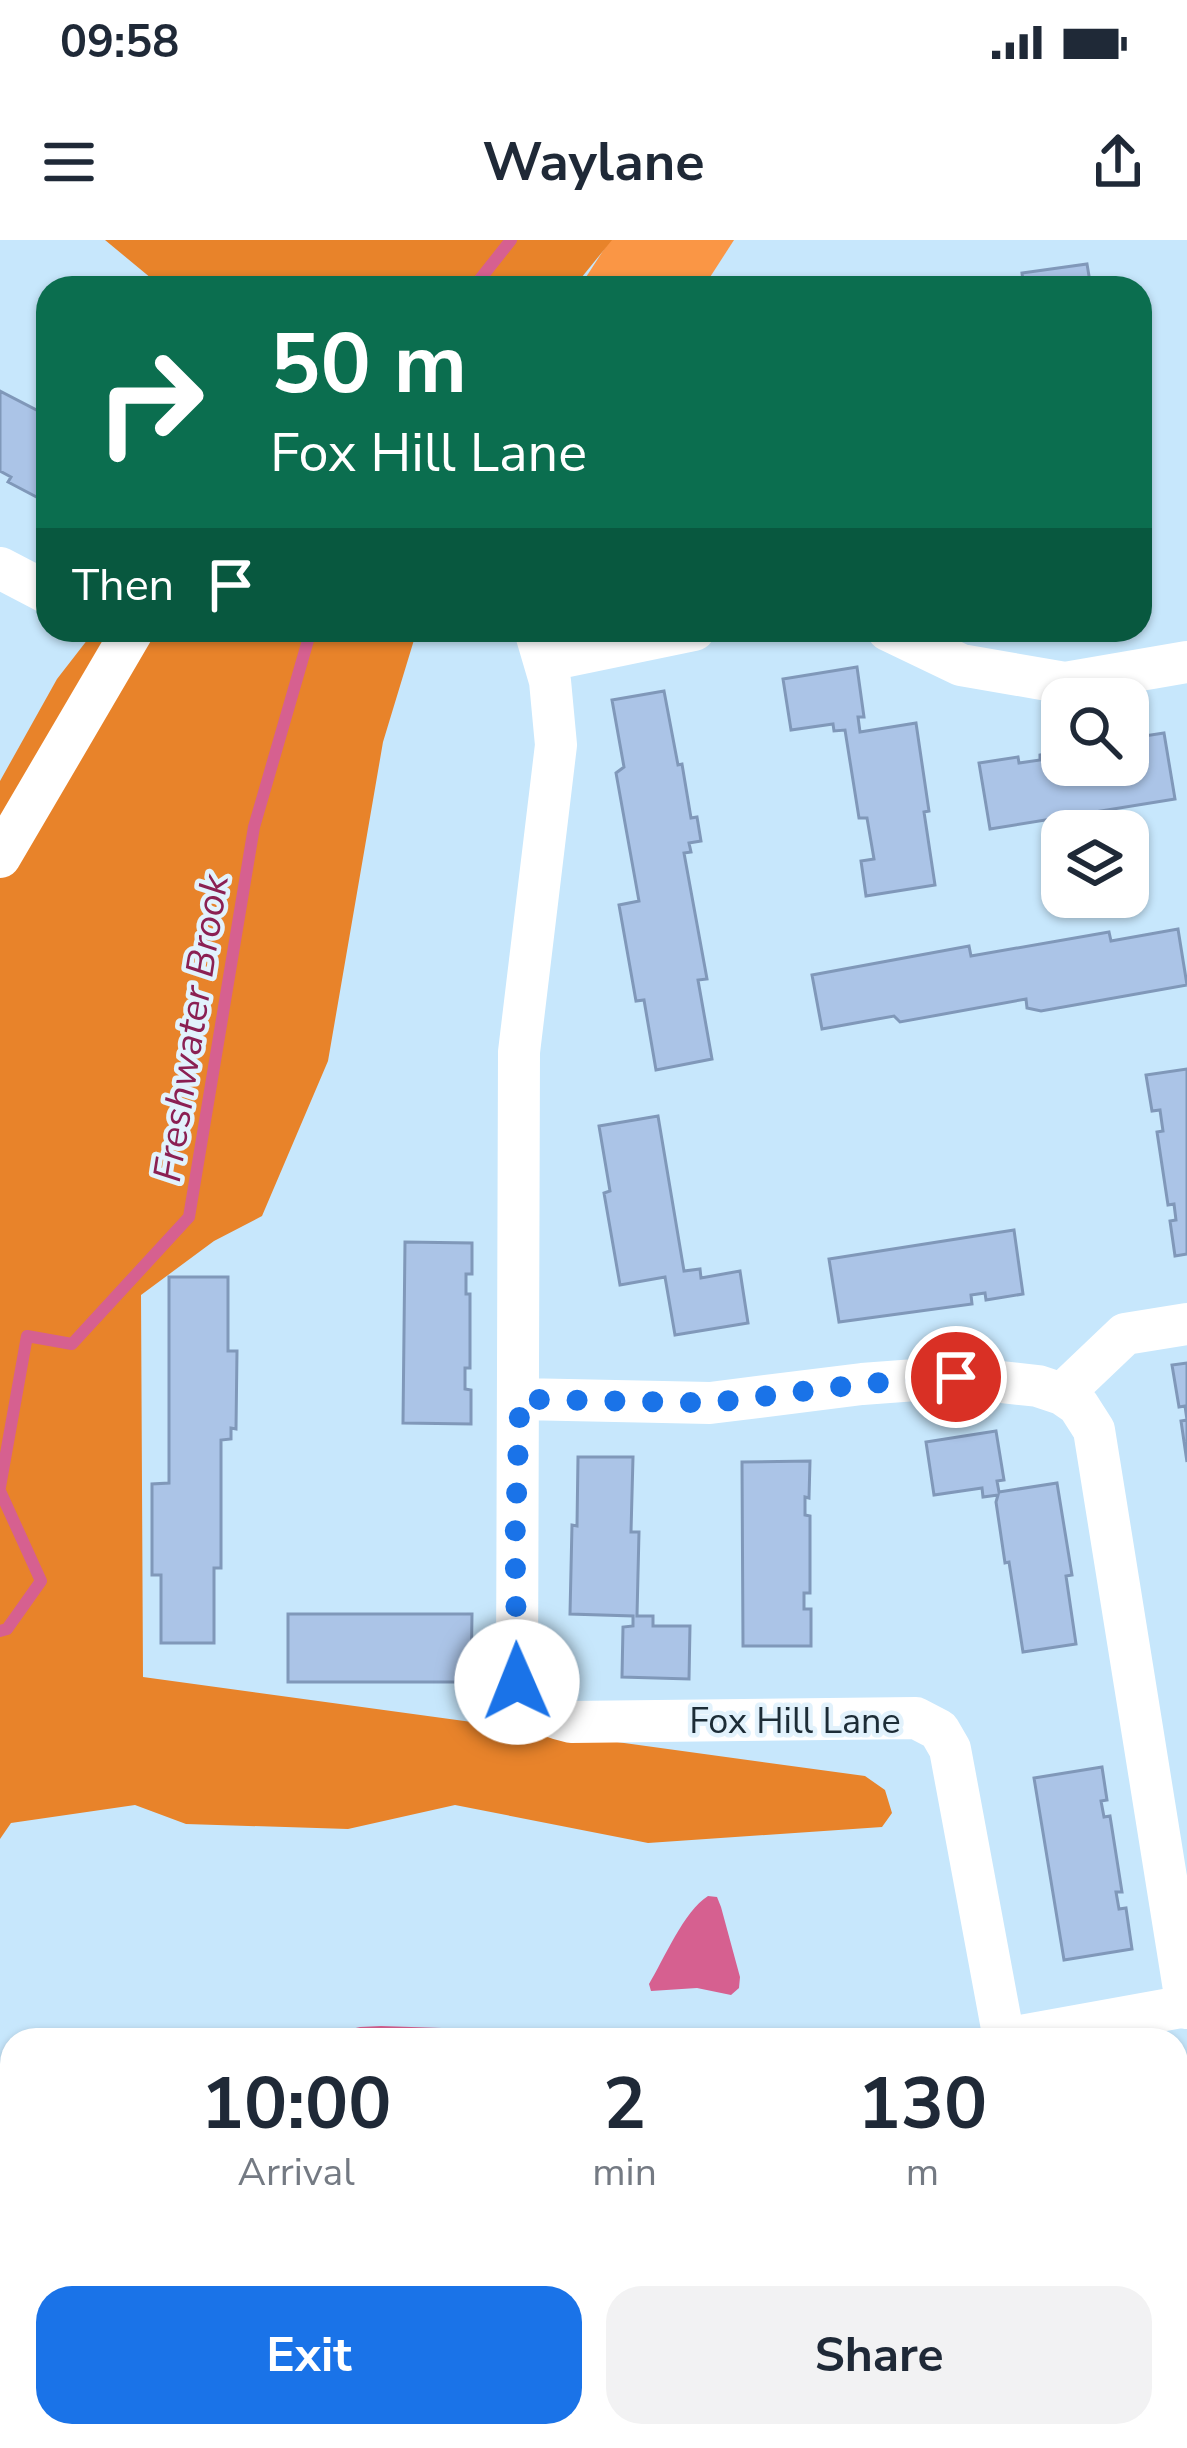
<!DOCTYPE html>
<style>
body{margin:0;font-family:"Nunito Sans",sans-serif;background:#f2f2f3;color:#1f2937;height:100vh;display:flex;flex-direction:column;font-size:45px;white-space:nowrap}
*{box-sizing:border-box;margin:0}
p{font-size:39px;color:#747a83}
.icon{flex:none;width:66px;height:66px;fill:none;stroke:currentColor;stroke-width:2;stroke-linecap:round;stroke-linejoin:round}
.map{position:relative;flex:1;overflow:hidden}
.details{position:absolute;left:0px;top:1788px;width:1188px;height:420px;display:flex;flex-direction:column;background:#fff;border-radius:36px 36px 0 0;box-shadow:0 3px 9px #0004}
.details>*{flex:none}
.banner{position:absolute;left:36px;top:36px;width:1116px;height:366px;border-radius:36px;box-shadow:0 3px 9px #0004;background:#0b6e4f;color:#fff;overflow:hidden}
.controls{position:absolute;left:1041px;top:438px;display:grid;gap:24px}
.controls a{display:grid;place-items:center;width:108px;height:108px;border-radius:24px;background:#fff;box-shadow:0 3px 9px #0004;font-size:60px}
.pin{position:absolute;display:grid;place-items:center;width:102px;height:102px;color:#fff;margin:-51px;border:6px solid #fff;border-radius:50%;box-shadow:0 3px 12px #0007}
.me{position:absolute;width:132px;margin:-66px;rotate:359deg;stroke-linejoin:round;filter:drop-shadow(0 0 9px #0008)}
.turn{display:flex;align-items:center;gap:42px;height:252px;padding:0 36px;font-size:54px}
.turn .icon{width:156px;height:156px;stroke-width:2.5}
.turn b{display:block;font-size:84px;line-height:102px}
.then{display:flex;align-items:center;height:114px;padding:0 36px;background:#0003;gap:24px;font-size:45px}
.eta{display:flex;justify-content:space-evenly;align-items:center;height:204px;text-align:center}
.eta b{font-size:72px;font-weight:700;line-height:84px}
.button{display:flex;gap:24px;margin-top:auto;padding:24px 36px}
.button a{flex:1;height:138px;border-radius:36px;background:#1a73e8;color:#fff;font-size:48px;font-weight:700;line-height:138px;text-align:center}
.button a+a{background:#f2f2f3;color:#1f2937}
.status{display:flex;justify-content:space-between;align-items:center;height:84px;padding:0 60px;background:#fff;direction:ltr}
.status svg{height:33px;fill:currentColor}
header{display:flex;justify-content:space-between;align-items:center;height:156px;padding:0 36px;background:#fff;font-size:54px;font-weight:700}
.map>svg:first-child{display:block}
.green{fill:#fa9645}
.forest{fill:#e8832a}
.water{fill:#d66090}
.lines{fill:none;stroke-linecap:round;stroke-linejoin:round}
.stream{stroke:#d66090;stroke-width:12}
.building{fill:#abc4e7;stroke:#8098b9;stroke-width:3}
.minor-tunnel{stroke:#a5c2d4;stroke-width:42;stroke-dasharray:42 21;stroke-linecap:butt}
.minor{stroke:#fff;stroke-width:42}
.route{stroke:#1a73e8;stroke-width:21;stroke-dasharray:0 37.8}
.labels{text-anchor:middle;stroke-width:9;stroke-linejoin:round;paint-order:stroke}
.street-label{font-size:36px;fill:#1c2c36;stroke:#e2f2fc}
.water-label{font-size:39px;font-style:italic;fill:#8b2053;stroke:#e2f2fc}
</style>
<div class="status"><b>09:58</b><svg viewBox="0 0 49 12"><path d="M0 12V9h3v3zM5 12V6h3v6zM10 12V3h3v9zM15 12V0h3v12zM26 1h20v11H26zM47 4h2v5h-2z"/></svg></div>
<header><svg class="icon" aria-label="menu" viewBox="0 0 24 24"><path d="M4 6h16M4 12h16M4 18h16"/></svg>Waylane<svg class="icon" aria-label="share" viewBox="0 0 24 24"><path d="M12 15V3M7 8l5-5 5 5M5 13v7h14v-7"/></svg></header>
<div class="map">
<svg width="1187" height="2208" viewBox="0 0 1187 2208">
<rect width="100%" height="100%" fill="#c7e7fc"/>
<path class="green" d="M610 0H734L703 48H579Z"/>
<path class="forest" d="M105 0H612L573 48H163Z
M95 390H417L383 502 328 821 262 976 214 1001 141 1055 143 1437 865 1536 885 1550 892 1573 882 1587 648 1603 455 1565 348 1589 186 1584 135 1565 11 1583 0 1599V541L57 439Z"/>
<path class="water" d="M708 1656 717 1657 721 1667 740 1737 739 1748 731 1755 697 1748 651 1751 649 1744C664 1719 684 1671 708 1656Z
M381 1786 472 1789 495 1800H303L360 1787Z"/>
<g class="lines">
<path class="stream" d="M473 48 511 0
M0 1247 27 1096 72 1104 189 977 254 587 311 390
M0 1251 41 1341 7 1389 0 1391"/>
</g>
<path class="building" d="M1087 24 1091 48H1024L1022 33Z
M0 151 46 175 43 181 48 183V263L8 242 11 237 0 231Z
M857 427 864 477H858L860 492 916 483 929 571 924 572 935 645 866 656 861 621 874 619 867 578H859L845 490 834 491 833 484 791 490 783 439Z
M664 451 678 525 682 524 691 578 697 577 701 601 689 603 691 612 684 613 707 739 698 740 712 819 656 830 644 760 636 761 619 665 639 661 616 533 624 527 612 460Z
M1164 493 1175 559 990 589 979 523 1018 517 1019 523 1040 520V515L1062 511V525H1128V504L1131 498Z
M1178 689 1187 745 1041 771 1027 768 1026 759 900 782 894 776 822 789 812 735 969 706 971 716 1109 692 1111 701Z
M1187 829V1014L1175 1016 1170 981 1176 980 1174 964 1168 965 1157 892 1163 891 1160 870 1152 871 1146 835Z
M658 876 684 1031 700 1029 701 1038 740 1031 748 1083 675 1095 665 1037 620 1045 604 953 610 951 599 886Z
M1014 990 1023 1054 986 1060 985 1053 971 1055 972 1064 839 1082 829 1019Z
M405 1002 472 1003V1034H466V1054H470V1128H465V1149L471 1150V1184L403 1183Z
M169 1037H228V1111H237L236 1189 231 1188V1199L221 1200V1328H214V1403H161V1335H152V1244L169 1243Z
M1187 1123V1222L1181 1181 1187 1180 1185 1166 1179 1167 1172 1125Z
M996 1191 1004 1240 997 1241 999 1252 1057 1243 1072 1335 1066 1336 1076 1404 1023 1412 1009 1322 1005 1323 996 1262 998 1255 983 1257 982 1248 934 1255 926 1202Z
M578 1217H633L631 1292H639L637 1376H653V1386H690L689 1439 622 1437 623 1387 633 1386V1376L570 1374 572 1285 577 1286Z
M810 1221 809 1258 805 1257V1275L810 1276V1353H804V1369H811V1406H743L742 1222Z
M288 1374H472L471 1442H288Z
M1102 1527 1107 1560 1101 1561 1104 1577 1110 1576 1122 1652H1116L1119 1669 1126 1668 1132 1709 1064 1720 1034 1538Z
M0 2173 12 2175V2196H57L56 2208H0Z
M128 2196H197L200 2208H131Z"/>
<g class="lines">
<path class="minor-tunnel" d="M179 2196 182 2208"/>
<path class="minor" d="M0 328 48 353
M535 390 550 441 556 505 519 812 517 1441C531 1467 543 1476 571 1482L916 1478 939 1490 950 1509 1004 1799 1187 1766
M888 390 961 425 1065 443 1187 422
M544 421 694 390
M0 617 133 390
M1062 1154 1125 1094 1187 1084
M520 1159 710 1163 862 1144 956 1137 1038 1146 1062 1154 1078 1165 1094 1190 1187 1768"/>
</g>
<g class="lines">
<path class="route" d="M517 1442 515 1299 520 1159 710 1163 862 1144 956 1137"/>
</g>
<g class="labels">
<g class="street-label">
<text x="795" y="1493">Fox Hill Lane</text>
</g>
<g class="water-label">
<text transform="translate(190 788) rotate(-81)" y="14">Freshwater Brook</text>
</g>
</g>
</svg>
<div class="controls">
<a><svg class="icon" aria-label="search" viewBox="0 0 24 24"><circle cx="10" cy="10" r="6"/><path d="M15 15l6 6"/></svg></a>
<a><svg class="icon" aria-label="layers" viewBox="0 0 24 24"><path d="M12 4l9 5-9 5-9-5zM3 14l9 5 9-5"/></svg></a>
</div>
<div class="pin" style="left:956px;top:1137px;background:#d93025"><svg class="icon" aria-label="arrive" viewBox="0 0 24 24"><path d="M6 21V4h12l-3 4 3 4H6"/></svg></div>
<svg class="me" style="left:517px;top:1442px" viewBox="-20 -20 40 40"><circle r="19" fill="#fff"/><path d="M0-13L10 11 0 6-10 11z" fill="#1a73e8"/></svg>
<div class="banner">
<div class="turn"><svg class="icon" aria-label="right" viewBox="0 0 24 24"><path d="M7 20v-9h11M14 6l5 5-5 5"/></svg><div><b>50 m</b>Fox Hill Lane</div></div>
<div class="then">Then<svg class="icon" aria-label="arrive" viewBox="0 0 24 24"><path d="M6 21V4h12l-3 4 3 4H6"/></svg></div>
</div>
<section class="details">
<div class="eta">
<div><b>10:00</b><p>Arrival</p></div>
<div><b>2</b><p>min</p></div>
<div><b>130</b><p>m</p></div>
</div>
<div class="button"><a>Exit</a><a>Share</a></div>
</section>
</div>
